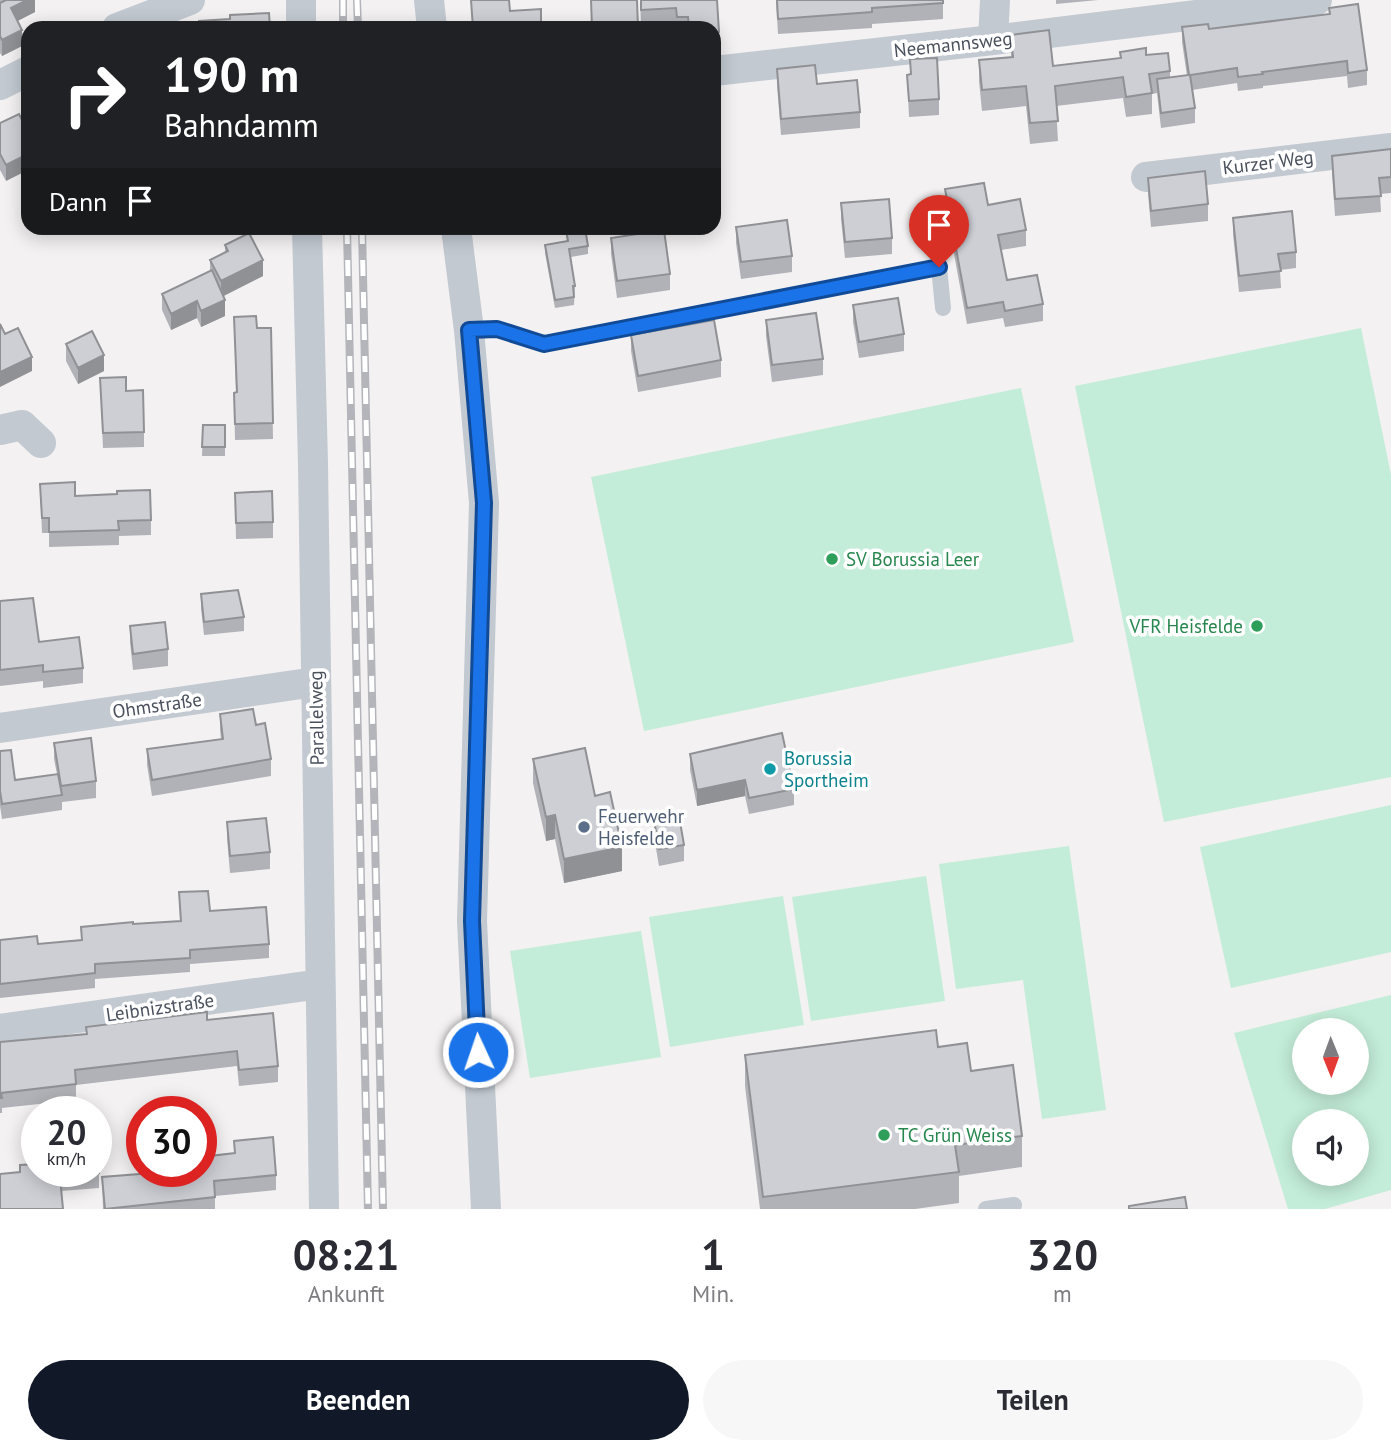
<!DOCTYPE html>
<html lang="de">
<meta charset="utf-8">
<style>
body{margin:0;font-family:"PT Sans",sans-serif;background:#f7f7f7;color:#2b2b33;height:100vh;display:flex;flex-direction:column;font-size:26px;white-space:nowrap}
*{box-sizing:border-box;margin:0}
p{font-size:23px;color:#7c7c81}
.icon{flex:none;width:38px;height:38px;fill:none;stroke:currentColor;stroke-width:2;stroke-linecap:round;stroke-linejoin:round}
.map{position:relative;height:1209px;overflow:hidden}
.details{display:flex;flex-direction:column;background:#fff;flex:1}
.details>*{flex:none}
.banner{position:absolute;left:21px;top:21px;width:700px;height:214px;border-radius:21px;box-shadow:0 4px 18px #0003;background:#202124;color:#fff;overflow:hidden}
.needle{width:46px;rotate:179deg}
.fabs{position:absolute;left:1292px;top:1018px;display:grid;gap:14px}
.fabs a{display:grid;place-items:center;width:77px;height:77px;border-radius:50%;background:#fff;box-shadow:0 4px 18px #0003;font-size:35px}
.speed{position:absolute;left:21px;top:1096px;display:flex;gap:14px;font-size:35px;font-weight:700;text-align:center}
.speed>*{display:grid;place-content:center;width:91px;height:91px;border-radius:50%;background:#fff;box-shadow:0 4px 18px #0003;line-height:1}
.speed small{font-size:18px;font-weight:400}
.speed .limit{border:10px solid #d22;background:#fff;color:#111}
.pin{position:absolute;display:grid;place-items:center;width:60px;height:60px;color:#fff;margin:-72px -30px;border-radius:50% 50% 50% 0;rotate:-45deg;box-shadow:0 0 7px #0007}
.pin .icon{rotate:45deg}
.me{position:absolute;width:77px;margin:-38px;rotate:357deg;stroke-linejoin:round;filter:drop-shadow(0 0 5px #0008)}
.turn{display:flex;align-items:center;gap:24px;height:147px;padding:0 28px;font-size:32px}
.turn .icon{width:91px;height:91px;stroke-width:2.5}
.turn b{display:block;font-size:49px;line-height:60px}
.then{display:flex;align-items:center;height:66px;padding:0 28px;background:#0003;gap:14px;font-size:26px}
.eta{display:flex;justify-content:space-evenly;align-items:center;height:119px;text-align:center}
.eta b{font-size:42px;font-weight:800;line-height:49px}
.button{display:flex;gap:14px;margin-top:auto;padding:14px 28px}
.button a{flex:1;height:80px;border-radius:42px;background:#111827;color:#fff;font-size:28px;font-weight:800;line-height:80px;text-align:center}
.button a+a{background:#f7f7f7;color:#2b2b33}
.map>svg:first-child{display:block}
.green{fill:#c3edd8;fill-rule:evenodd}
.lines{fill:none;stroke-linecap:round;stroke-linejoin:round}
.lane{stroke:#c2c9d1;stroke-width:16}
.street{stroke:#c2c9d1;stroke-width:30}
.rail-casing{stroke:#b3b5ba;stroke-width:8}
.rail{stroke:#fff;stroke-width:5;stroke-dasharray:16;stroke-linecap:butt}
.wall{fill:#b1b2b7}
.shaded-wall{fill:#909195}
.building{fill:#cecfd5;stroke:#909195;stroke-width:2}
.route-casing{stroke:#114b97;stroke-width:18}
.route{stroke:#1a73e8;stroke-width:12}
.leisure-dot{fill:#2e9e5b;stroke:#fff;stroke-width:2.5}
.culture-dot{fill:#0f9aa8;stroke:#fff;stroke-width:2.5}
.service-dot{fill:#5c6f8a;stroke:#fff;stroke-width:2.5}
.labels{text-anchor:middle;stroke-width:7;stroke-linejoin:round;paint-order:stroke}
.street-label{font-size:19px;fill:#4a515d;stroke:#fff}
.leisure-label{font-size:19px;fill:#27864d;stroke:#fff;text-anchor:start}
.culture-label{font-size:19px;fill:#0d838f;stroke:#fff;text-anchor:start}
.service-label{font-size:19px;fill:#4e5e75;stroke:#fff;text-anchor:start}
</style>
<div class="map">
<svg width="1391" height="1209" viewBox="0 0 1391 1209">
<rect width="100%" height="100%" fill="#f3f1f1"/>
<path class="green" d="M1361 328 1391 475V777L1164 822 1075 386Z
M1021 388 1074 642 644 731 591 477Z
M1391 805V952L1231 988 1200 847Z
M1069 846 1106 1110 1042 1119 1023 980 956 989 939 864Z
M926 876 945 1001 811 1021 792 897Z
M783 896 804 1025 670 1047 649 917Z
M641 931 661 1057 530 1078 510 951Z
M1391 995V1190L1325 1209H1288L1234 1033ZM1304 1031H1356V1083H1304ZM1304 1122H1356V1174H1304Z"/>
<g class="lines">
<path class="lane" d="M469 330 497 329 544 344 939 267 943 308
M986 1209 1014 1205"/>
<path class="street" d="M301 0V28
M429 0 432 28
M117 28 190 0
M993 40 995 0
M714 71 993 40 1317 0
M0 85 28 71
M1146 177 1391 148
M307 228 313 464 324 1209
M456 228 469 330 484 503 472 921 486 1209
M0 430 22 425 41 443
M0 728 315 682
M0 1029 320 984"/>
<defs>
<path id="rail" d="M343 0V28
M357 0 358 28
M347 228 368 1209
M362 228 383 1209"/>
</defs>
<use href="#rail" class="rail-casing"/>
<use href="#rail" class="rail"/>
</g>
<path class="wall" d="M0 0H35V12L18 21 22 46 2 56 0 53Z
M640 0H717L719 46 714 47V28H676V22L641 24Z
M776 0H943V19L872 24V28L778 34Z
M1056 0H1098L1056 4Z
M1329 8 1367 70V85L1348 88 1347 76 1263 86V88L1238 91 1237 83 1192 90 1195 108V123L1161 128 1157 93 1152 94V114L1126 117 1123 98 1056 106 1058 141 1030 144 1026 106 982 111 979 81V60L1011 57V35L1053 66 1120 58V52L1146 55 1170 71V78L1187 76 1182 42V27L1209 29 1329 14Z
M910 59 939 99V115L909 117 907 75 910 74Z
M777 69 817 84 860 112V128L781 135 777 85Z
M19 114 6 181 0 170V123Z
M1391 149V193L1380 194 1381 212 1335 216 1332 173V156Z
M1148 178 1208 204V221L1151 227 1148 194Z
M945 189 988 205 1026 230V246L1001 250 1007 280 1043 304V321L1005 327 1003 318 967 324 945 206Z
M841 203 892 238V254L845 258 841 219Z
M1233 218 1296 252V268L1280 270 1281 288 1239 292 1233 234Z
M736 227 792 256V272L741 279 736 243Z
M566 230 588 246V254L571 257 575 286 574 305 555 308 545 253V245L567 242Z
M611 238 670 274V290L617 298 611 254Z
M225 245 263 276 224 296 225 316 201 327 197 318 171 330 162 310V294L210 271V260L225 253Z
M853 305 904 334V351L859 358 853 322Z
M234 317 257 328H271L273 439 235 440 234 393 236 392Z
M766 320 823 359V375L772 382 766 336Z
M631 335 721 360V377L638 392 631 351Z
M66 344 104 371 78 384 66 361Z
M100 378 126 391 144 432V447L103 448Z
M203 425H225V456H202Z
M40 484 75 496 151 520V535L119 536V545L49 547V533H42Z
M235 493 273 522V538L236 539Z
M201 594 244 617V631L204 635 201 608Z
M0 601 39 642 83 668V683L43 688V681L0 686Z
M130 626 168 649V666L133 670 130 642Z
M220 714 256 725 271 759V776L152 796 147 765V749L221 739 220 730Z
M54 743 96 781V798L62 802V810L2 819 0 806V751L15 780 57 774 54 759Z
M690 754 794 789V805L749 814 745 796 697 806 690 770Z
M533 759 595 796 622 871 564 883 555 839 546 841 533 783Z
M654 820 684 845V861L659 866 654 837Z
M227 822 270 852V869L230 873 227 838Z
M179 892 210 911 269 944V958L190 964V972L95 979V988L0 998V940L38 944 81 940V927L180 921Z
M207 1020 278 1066V1082L239 1086 237 1066 76 1085V1100L2 1108V1113H0V1042L86 1034V1027Z
M938 1047 971 1071 1022 1136V1167L959 1176V1203L915 1209H760L745 1086V1055Z
M234 1141 276 1175V1190L215 1196V1209H103L102 1177 151 1173V1171H201L234 1154Z
M20 1165 99 1173V1188L61 1191 20 1172Z"/>
<path class="shaded-wall" d="M27 0H35V12L11 24V8Z
M22 30V46L2 56V40Z
M28 154V170L6 181V165Z
M263 260V276L221 297V281Z
M225 300V316L201 327V311Z
M197 301V318L171 330V314Z
M104 355V371L78 384V368Z
M32 357V371L0 387V372Z
M745 780V796L697 806V790Z
M555 815V839L546 841V817Z
M622 847V871L564 883V859Z"/>
<path class="building" d="M6 0H27L11 8 22 30 2 40 0 36V3Z
M471 0H509L510 11 541 9V24L548 23V28H473Z
M591 0H637L638 28H592Z
M641 0H717L719 32 714 33V28H689L688 17H677L676 8 641 10Z
M777 0H943V3L872 8V12L778 19Z
M1358 4 1367 70 1348 73 1347 61 1262 72 1263 74 1238 77 1237 68 1190 75 1195 108 1161 113 1157 79 1189 75 1182 27 1208 24 1209 29 1281 20 1330 14 1329 8Z
M269 13 270 28H199V21L230 19V15Z
M1049 30 1053 66 1121 58 1120 52 1146 48V55L1168 53 1170 71 1149 74 1152 93 1126 97 1123 77 1055 86 1058 121 1030 123 1026 86 982 90 979 60 1013 57 1011 35Z
M937 58 939 99 909 101 907 75 911 74 910 59Z
M815 65 817 84 857 80 860 112 781 119 777 69Z
M19 114 28 132V154L6 165 0 154V123Z
M1391 149V177L1379 178 1381 196 1335 199 1332 156Z
M1205 171 1208 204 1151 211 1148 178Z
M984 183 988 205 1020 199 1026 230 998 235 1007 280 1037 275 1043 304 1005 311 1003 302 967 308 945 189Z
M889 199 892 238 845 242 841 203Z
M1292 211 1296 252 1278 254 1281 271 1239 276 1233 218Z
M787 220 792 256 741 262 736 227Z
M585 228 588 246 569 249 575 286H573L574 297 555 300 545 245 568 241 566 230Z
M664 230 670 274 617 281 611 238Z
M249 233 263 260 221 281 210 260 228 251 225 245Z
M212 270 225 300 201 311 197 301 171 314 162 294Z
M898 298 904 334 859 342 853 305Z
M816 313 823 359 772 365 766 320Z
M256 316 257 328H271L273 423 235 424 234 393 237 392 234 317Z
M714 320 721 360 638 376 631 335Z
M0 324 5 334 18 328 32 357 0 372Z
M92 331 104 355 78 368 66 344Z
M126 377V391L143 390 144 432 103 433 100 378Z
M203 425H225V447H202Z
M75 482V496L117 494V491L150 490 151 520 118 521 119 530 49 532V518H42L40 484Z
M272 491 273 522 236 523 235 493Z
M238 590 244 617 204 622 201 594Z
M33 598 39 642 79 637 83 668 43 672V665L0 670V601Z
M165 622 168 649 133 654 130 626Z
M253 709 256 725 265 723 271 759 152 780 147 749 223 739 220 714Z
M782 733 794 789 749 798 745 780 697 790 690 754Z
M91 738 96 781 61 786 54 743Z
M585 748 595 796 610 792 622 847 564 859 555 815 546 817 533 759Z
M11 750 15 780 58 774 62 795 2 804 0 791V751Z
M679 816 684 845 659 849 654 820Z
M266 818 270 852 230 856 227 822Z
M208 891 210 911 266 907 269 944 190 950V958L95 964V973L0 984V940L37 936 38 944 82 940 81 927 133 922V924L181 921 179 892Z
M207 1012V1020L273 1013 278 1066 239 1070 237 1051 75 1070 76 1084 1 1093 2 1098H0V1042L87 1034 86 1027Z
M936 1030 938 1047 967 1043 971 1071 1013 1065 1022 1136 955 1145 959 1172 763 1197 745 1055Z
M273 1137 276 1175 214 1181 215 1197 105 1209 102 1177 152 1173V1171H201V1157L235 1153 234 1141Z
M96 1150 99 1173 60 1177 63 1209H0V1174L20 1172V1165L37 1164V1171H96Z
M1185 1197 1187 1209H1129V1206Z"/>
<g class="lines">
<defs>
<path id="route" d="M478 1052 472 921 484 503 469 330 497 329 544 344 939 267"/>
</defs>
<use href="#route" class="route-casing"/>
<use href="#route" class="route"/>
</g>
<g class="leisure-dot">
<circle cx="832" cy="559" r="7"/>
<circle cx="1257" cy="626" r="7"/>
<circle cx="884" cy="1135" r="7"/>
</g>
<circle class="culture-dot" cx="770" cy="769" r="7"/>
<circle class="service-dot" cx="584" cy="827" r="7"/>
<g class="labels">
<g class="street-label">
<text transform="translate(953 44) rotate(-6)" y="7">Neemannsweg</text>
<text transform="translate(1268 162) rotate(-7)" y="7">Kurzer Weg</text>
<text transform="translate(157 705) rotate(-8)" y="7">Ohmstraße</text>
<text transform="translate(316 718) rotate(-91)" y="7">Parallelweg</text>
<text transform="translate(160 1007) rotate(-8)" y="7">Leibnizstraße</text>
</g>
<g class="leisure-label">
<text x="846" y="566">SV Borussia Leer</text>
<text x="1243" y="633" text-anchor="end">VFR Heisfelde</text>
<text x="898" y="1142">TC Grün Weiss</text>
</g>
<g class="culture-label">
<text x="784" y="765">Borussia<tspan x="784" dy="22">Sportheim</tspan></text>
</g>
<g class="service-label">
<text x="598" y="823">Feuerwehr<tspan x="598" dy="22">Heisfelde</tspan></text>
</g>
</g>
</svg>
<div class="fabs">
<a><svg class="needle" viewBox="-14 -14 28 28"><path d="M0-13l5 13h-10z" fill="#e53935"/><path d="M0 13l5-13h-10z" fill="#7c7c81"/></svg></a>
<a><svg class="icon" aria-label="sound" viewBox="0 0 24 24"><path d="M4 9h4l5-4v14l-5-4H4zM17 9q2 3 0 6"/></svg></a>
</div>
<div class="speed"><div>20<small>km/h</small></div><div class="limit">30</div></div>
<div class="pin" style="left:939px;top:267px;background:#d93025"><svg class="icon" aria-label="arrive" viewBox="0 0 24 24"><path d="M6 21V4h12l-3 4 3 4H6"/></svg></div>
<svg class="me" style="left:478px;top:1052px" viewBox="-20 -20 40 40"><circle r="17" fill="#1a73e8" stroke="#fff" stroke-width="3"/><path d="M0-11L8 9 0 5-8 9z" fill="#fff"/></svg>
<div class="banner">
<div class="turn"><svg class="icon" aria-label="right" viewBox="0 0 24 24"><path d="M7 20v-9h11M14 6l5 5-5 5"/></svg><div><b>190 m</b>Bahndamm</div></div>
<div class="then">Dann<svg class="icon" aria-label="arrive" viewBox="0 0 24 24"><path d="M6 21V4h12l-3 4 3 4H6"/></svg></div>
</div>
</div>
<section class="details">
<div class="eta">
<div><b>08:21</b><p>Ankunft</p></div>
<div><b>1</b><p>Min.</p></div>
<div><b>320</b><p>m</p></div>
</div>
<div class="button"><a>Beenden</a><a>Teilen</a></div>
</section>
